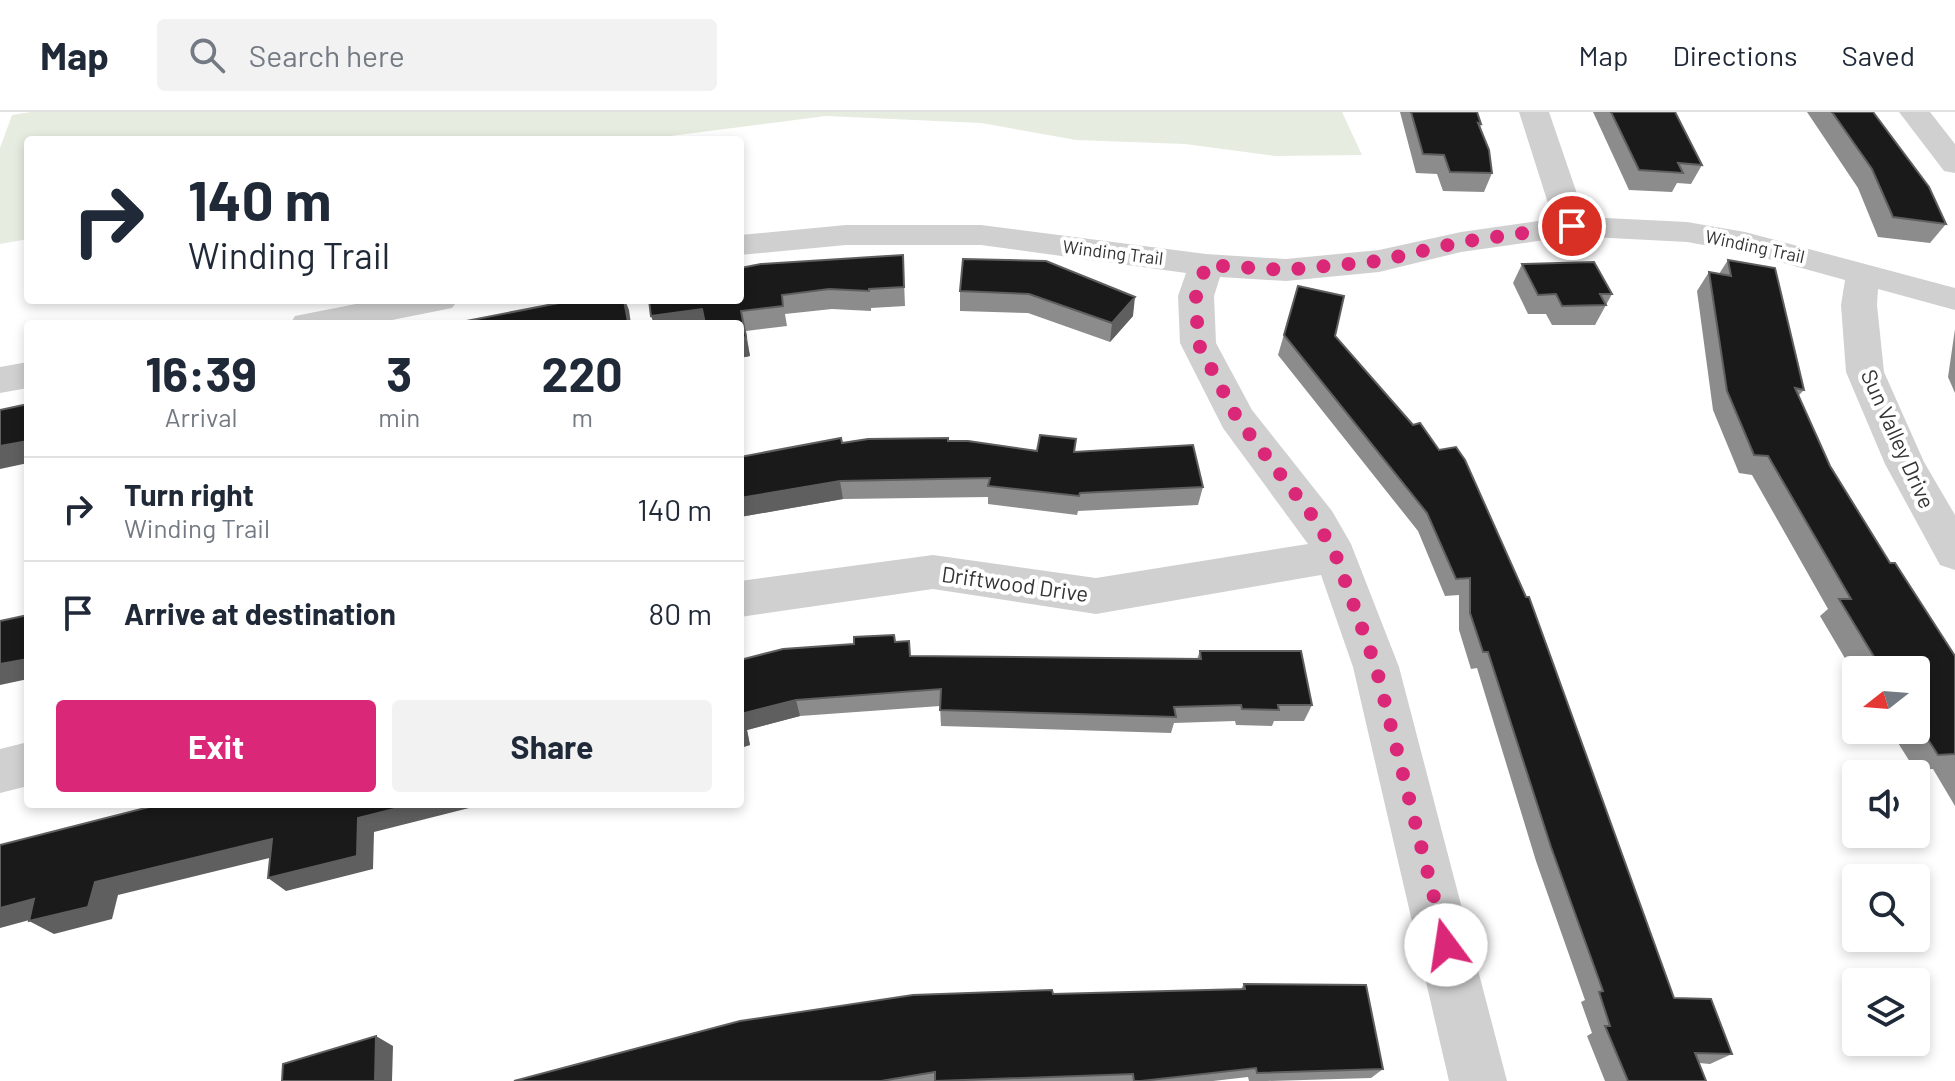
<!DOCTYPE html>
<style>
body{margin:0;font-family:Barlow,sans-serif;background:#f2f2f3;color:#1f2937;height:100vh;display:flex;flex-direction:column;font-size:30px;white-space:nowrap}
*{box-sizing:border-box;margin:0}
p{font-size:26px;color:#747a83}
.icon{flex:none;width:44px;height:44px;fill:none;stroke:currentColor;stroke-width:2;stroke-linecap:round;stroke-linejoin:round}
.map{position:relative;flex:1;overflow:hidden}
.drawer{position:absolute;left:24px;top:208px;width:720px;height:488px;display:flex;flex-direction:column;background:#fff;border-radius:8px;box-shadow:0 4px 12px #0003}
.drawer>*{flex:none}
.banner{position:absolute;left:24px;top:24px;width:720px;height:168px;border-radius:8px;box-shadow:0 4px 12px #0003;background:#fff;color:#1f2937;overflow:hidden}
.needle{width:52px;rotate:253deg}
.buttons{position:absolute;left:1842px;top:544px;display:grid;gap:16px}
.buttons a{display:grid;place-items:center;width:88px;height:88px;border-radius:8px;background:#fff;box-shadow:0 4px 12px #0003;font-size:40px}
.pin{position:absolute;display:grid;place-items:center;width:68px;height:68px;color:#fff;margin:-34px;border:4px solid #fff;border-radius:50%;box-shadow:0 2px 8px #0007}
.me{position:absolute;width:88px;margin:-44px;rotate:346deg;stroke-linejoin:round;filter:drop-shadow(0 0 6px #0008)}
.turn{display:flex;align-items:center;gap:28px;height:168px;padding:0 32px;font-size:36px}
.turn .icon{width:104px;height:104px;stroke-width:2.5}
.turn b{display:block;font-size:56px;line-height:68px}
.eta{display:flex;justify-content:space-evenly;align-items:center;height:136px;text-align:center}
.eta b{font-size:48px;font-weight:700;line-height:56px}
.primary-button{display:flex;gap:16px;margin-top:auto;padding:16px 32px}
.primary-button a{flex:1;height:92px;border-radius:8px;background:#db2777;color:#fff;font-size:32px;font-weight:700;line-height:92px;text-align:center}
.primary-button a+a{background:#f2f2f3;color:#1f2937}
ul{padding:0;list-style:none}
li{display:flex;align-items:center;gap:24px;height:104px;padding:0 32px;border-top:2px solid #e0e1e3}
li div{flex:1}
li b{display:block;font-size:30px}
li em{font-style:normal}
header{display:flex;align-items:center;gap:48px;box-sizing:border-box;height:112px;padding:0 40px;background:#fff;border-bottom:2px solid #e0e1e3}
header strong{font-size:38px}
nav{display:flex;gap:44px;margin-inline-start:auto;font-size:28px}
.search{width:560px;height:72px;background:#f2f2f3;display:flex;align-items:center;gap:20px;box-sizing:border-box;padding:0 28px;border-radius:8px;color:#747a83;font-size:30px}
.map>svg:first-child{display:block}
.green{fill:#e6ecdf}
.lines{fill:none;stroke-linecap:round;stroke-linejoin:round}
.street{fill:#d0d0d0;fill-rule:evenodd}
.wall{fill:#8c8c8c}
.shaded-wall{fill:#5f5f5f}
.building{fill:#1a1a1a;stroke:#5f5f5f;stroke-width:2}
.route{stroke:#db2777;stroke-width:14;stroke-dasharray:0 25.2}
.labels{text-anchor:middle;stroke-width:8;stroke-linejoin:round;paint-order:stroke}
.far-street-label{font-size:18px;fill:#333;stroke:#fff}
.street-label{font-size:22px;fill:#333;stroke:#fff}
</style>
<header>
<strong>Map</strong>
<div class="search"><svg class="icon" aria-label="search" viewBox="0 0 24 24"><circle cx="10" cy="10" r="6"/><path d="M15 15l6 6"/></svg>Search here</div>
<nav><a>Map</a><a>Directions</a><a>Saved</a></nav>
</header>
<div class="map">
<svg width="1955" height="969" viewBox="0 0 1955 969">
<rect width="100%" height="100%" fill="#fff"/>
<path class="green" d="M31 0H1342L1362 43 1275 44 1185 32 1076 28 981 11 826 4 639 28H28V127L0 132V36L12 3Z"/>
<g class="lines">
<path class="street" d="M1519 0H1549L1585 105 1687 110 1745 120 1955 176V198L1878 177 1877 193 1884 260 1924 350 1955 403V458L1940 453 1885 352 1846 260 1841 193 1845 168 1743 140 1687 130 1572 124 1461 140 1379 160 1286 169 1220 165 1214 184 1216 231 1252 298 1332 399 1351 432 1399 555 1507 969H1449L1353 555 1321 463 1096 502 933 477 740 505V469L933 443 1096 466 1308 432 1223 316 1180 231 1178 184 1186 161 981 133H846L740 143V123L846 113H981L1206 142 1286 147 1379 138 1461 120 1553 107Z
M1899 0H1930L1955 32V61L1944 59Z
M376 188H458L452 196 372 212H290L295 204Z
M28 250V276L0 281V255Z
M28 630V674L0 681V637Z"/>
</g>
<path class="wall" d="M1400 0H1477L1481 12 1480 16 1492 61 1484 80 1443 79 1437 62 1416 61Z
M1593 0H1675L1702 53 1691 72 1677 71 1672 80 1629 78Z
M1807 0H1873L1946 112 1930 131 1878 125 1858 76Z
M903 143 905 194 871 196V199L832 197 785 202 787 214 746 219 750 244 740 246V212L649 188Z
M963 147 1133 204 1110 230 1028 201 960 199V179Z
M1728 148 1804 278 1798 284 1830 354 1890 451 1955 544V694L1933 657 1915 658 1890 618H1916V558H1856V565L1820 504 1828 497 1752 363 1739 361 1713 298 1697 179 1709 160 1719 162Z
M1522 152 1612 182 1595 213H1552L1546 202H1528L1513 171Z
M1298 174 1335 224 1413 313 1674 886 1732 942 1710 952 1699 951 1706 969H1605L1587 924 1592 921 1581 890 1585 888 1536 749 1477 556 1471 557 1459 518V483L1445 484 1418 419 1278 243Z
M1955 217V281L1948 265Z
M948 329 1037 339 1074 340 1203 375 1198 393 1078 399 1077 403 988 392V385L843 387 740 405V345L842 331Z
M895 530 911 544 1197 547 1200 539 1312 593 1304 609H1274L1272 614 1236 613 1235 609 1174 611 1171 621 941 614 940 594 800 604 747 618 750 633 740 636V548Z
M1244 872 1383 957 1371 966 1267 969H1249L1248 965 1213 969H514L1053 882 1241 877Z"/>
<path class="shaded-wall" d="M1135 185 1133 204 1110 230 1112 211Z
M624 188H625L629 198 631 212H618Z
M702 197 706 212H654L651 204Z
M741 199 750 244 740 246V226Z
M28 329V351L0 357V334Z
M840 369 843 387 740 405V386Z
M28 547V567L0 573V552Z
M796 588 800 604 747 618 750 633 740 636 741 602Z
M414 692H485L374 720 373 757 286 779 268 766 358 706Z
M272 727 290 741 118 783 112 807 54 822 29 809 95 770Z
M34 787 59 800 0 816V796Z
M376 924 393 934 392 969H375Z"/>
<path class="building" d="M1411 0H1477L1481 12 1478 11 1489 38 1492 61 1450 60 1444 43 1423 42Z
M1611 0H1675L1702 53 1678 51 1683 61 1639 58Z
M1832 0H1873L1929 75 1946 112 1893 105 1872 57Z
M903 143 904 175 869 177V179L829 177 782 183 783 194 741 199 746 225 740 226V212H705L702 197 651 204 649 188H740V156L761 152Z
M963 147 1046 149 1135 185 1112 211 1029 182 960 179Z
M1728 148 1775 156 1804 278 1795 276 1830 354 1890 451H1895L1955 544V642L1938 643 1916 609V558H1882L1839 487H1851L1768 344 1754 343 1727 279 1709 160 1731 164Z
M1594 150 1612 182H1600L1606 193 1562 194 1556 182 1538 183 1522 152Z
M1298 174 1344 184 1335 224 1413 313 1420 311 1439 338 1456 335 1465 348 1526 485H1529L1674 886 1711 887 1732 942 1695 941 1706 969H1628L1605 914H1610L1599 880 1603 879 1551 735 1488 540H1483L1470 501V466L1456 467 1427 401 1284 223Z
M574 188H624L628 210 618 212H451Z
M28 292V329L0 334V298Z
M1040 323 1076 327 1074 340 1193 333 1203 375 1080 381 1079 384 988 374 990 366 840 369 740 386V345L841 326 842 331 868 327 948 326V329H968L1037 339Z
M28 503V547L0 552V509Z
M894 523 895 530 909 529 910 544 1201 547 1200 539H1301L1312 593H1278L1279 598 1242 597 1241 593 1174 595 1176 605 940 598 941 577 796 588 741 602 744 617 740 618V548L783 537 854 532V525Z
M161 692H414L358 706 357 744 268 766 272 727 95 770 88 795 29 809 34 787 0 796V733Z
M1244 872 1366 873 1383 957 1257 961 1256 956 1141 969H1134L1133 962 935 969V960L881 969H514L740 909 913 883 1052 878 1053 882 1245 877Z
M376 924 375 969H282L283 952Z"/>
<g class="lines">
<path class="route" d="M1446 833 1376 555 1336 444 1317 410 1237 306 1198 231 1196 184 1206 153 1286 158 1379 149 1461 130 1572 114"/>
</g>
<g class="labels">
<g class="far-street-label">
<text transform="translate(1755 135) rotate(12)" y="6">Winding Trail</text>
<text transform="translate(1113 141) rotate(7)" y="6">Winding Trail</text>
</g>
<g class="street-label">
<text transform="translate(1898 327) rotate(66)" y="8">Sun Valley Drive</text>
<text transform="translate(1015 472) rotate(8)" y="8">Driftwood Drive</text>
</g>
</g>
</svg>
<div class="buttons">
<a><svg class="needle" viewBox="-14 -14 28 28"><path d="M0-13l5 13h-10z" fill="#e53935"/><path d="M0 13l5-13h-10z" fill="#747a83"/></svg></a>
<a><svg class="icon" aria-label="sound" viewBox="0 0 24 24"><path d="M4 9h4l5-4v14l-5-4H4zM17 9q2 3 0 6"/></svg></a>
<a><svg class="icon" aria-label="search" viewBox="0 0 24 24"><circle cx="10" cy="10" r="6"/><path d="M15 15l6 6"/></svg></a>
<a><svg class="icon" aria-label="layers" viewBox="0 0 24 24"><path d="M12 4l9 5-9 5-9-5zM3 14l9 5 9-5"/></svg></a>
</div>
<div class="pin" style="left:1572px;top:114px;background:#d93025"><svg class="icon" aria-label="arrive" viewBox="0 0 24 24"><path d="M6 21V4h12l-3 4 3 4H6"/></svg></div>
<svg class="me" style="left:1446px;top:833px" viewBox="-20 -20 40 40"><circle r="19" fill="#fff"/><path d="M0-13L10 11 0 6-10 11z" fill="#db2777"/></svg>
<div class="banner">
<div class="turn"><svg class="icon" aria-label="right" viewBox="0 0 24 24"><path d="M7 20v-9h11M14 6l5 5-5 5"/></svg><div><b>140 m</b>Winding Trail</div></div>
</div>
<section class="drawer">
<div class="eta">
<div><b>16:39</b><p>Arrival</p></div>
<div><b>3</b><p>min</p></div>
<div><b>220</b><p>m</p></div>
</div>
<ul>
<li><svg class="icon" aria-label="right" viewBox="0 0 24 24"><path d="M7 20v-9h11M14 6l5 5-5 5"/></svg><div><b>Turn right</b><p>Winding Trail</p></div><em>140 m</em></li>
<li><svg class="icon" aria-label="arrive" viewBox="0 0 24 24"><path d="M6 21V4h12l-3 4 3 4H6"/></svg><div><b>Arrive at destination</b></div><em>80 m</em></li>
</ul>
<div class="primary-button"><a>Exit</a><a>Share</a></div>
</section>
</div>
